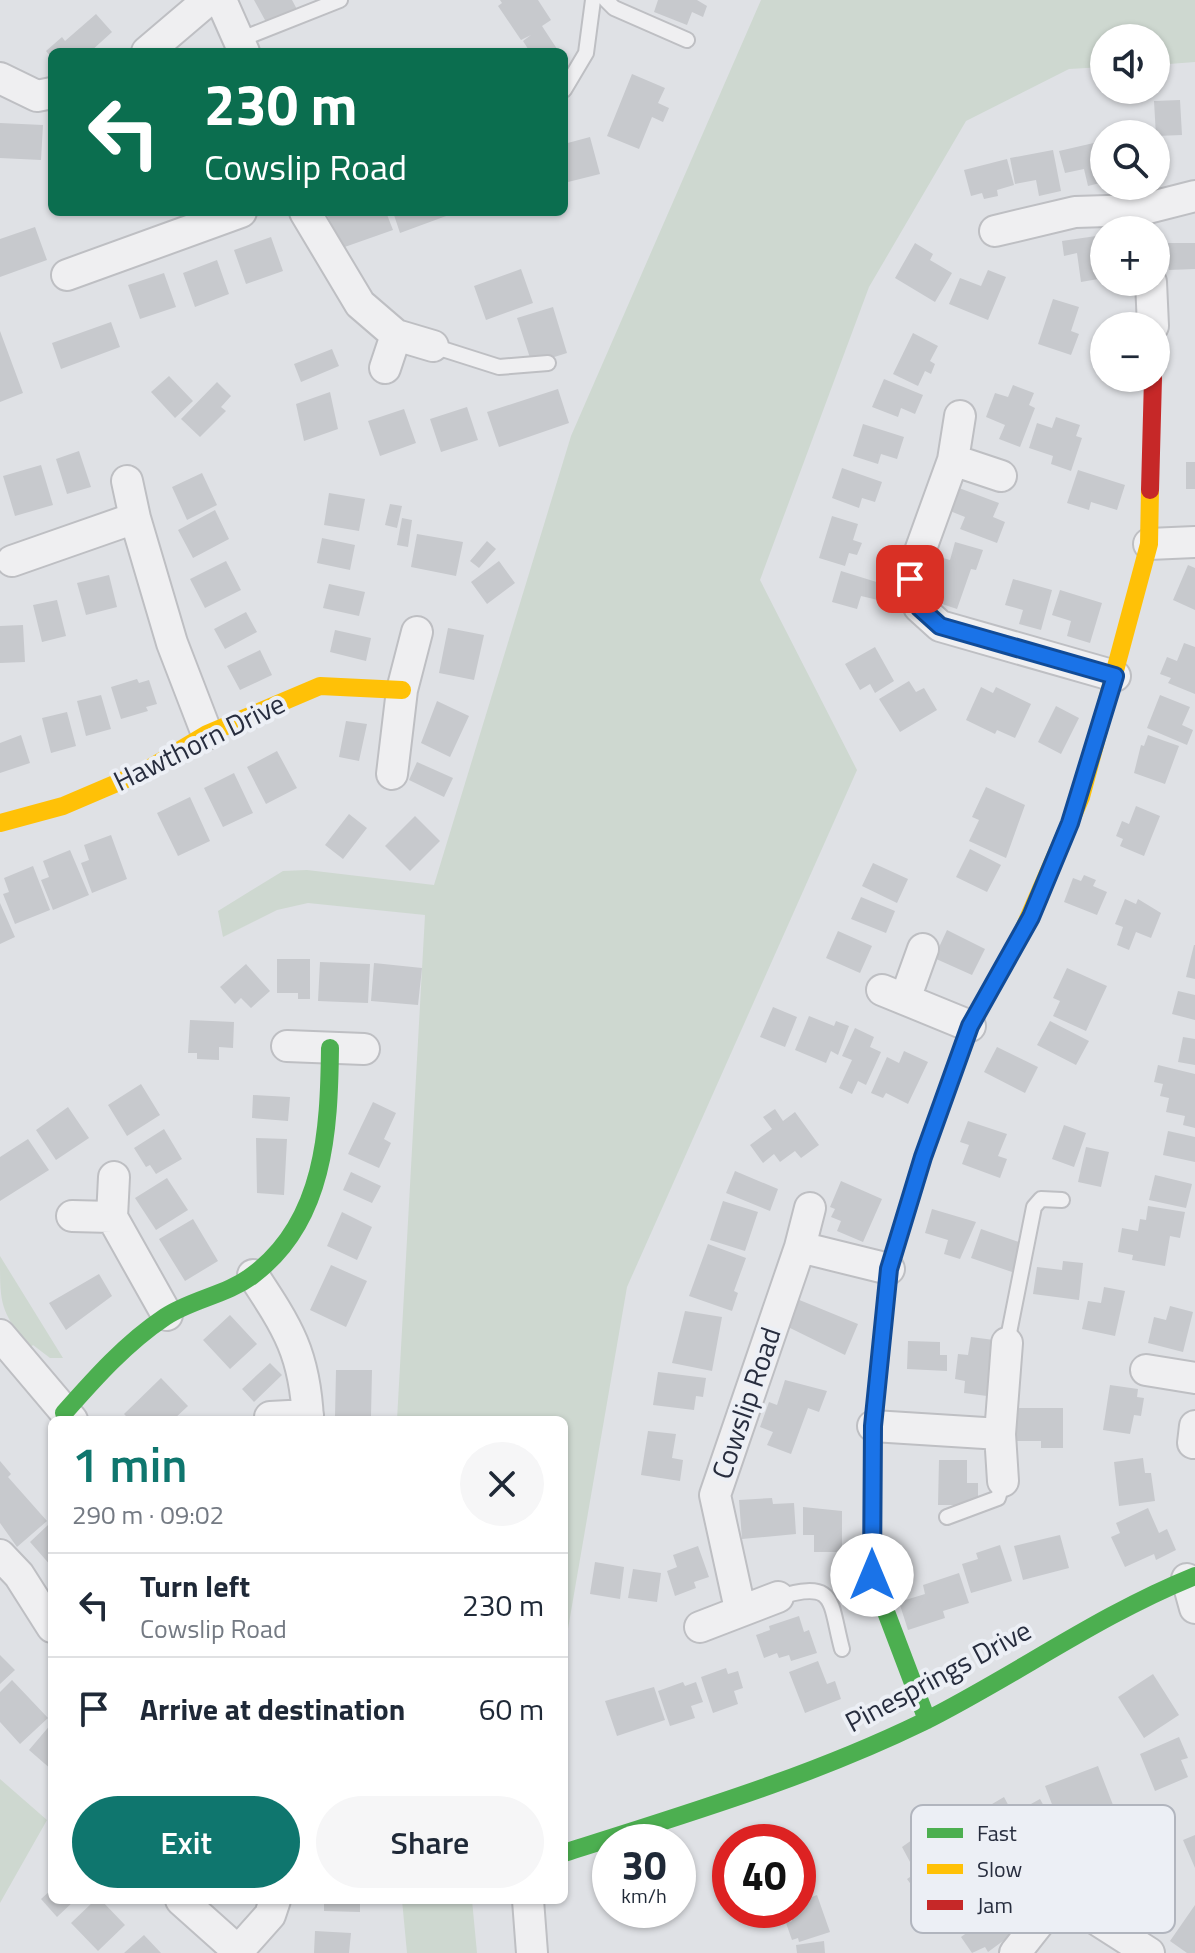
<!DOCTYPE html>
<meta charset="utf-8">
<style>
body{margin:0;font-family:"Titillium Web",sans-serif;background:#f6f6f7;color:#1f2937;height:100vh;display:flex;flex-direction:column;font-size:30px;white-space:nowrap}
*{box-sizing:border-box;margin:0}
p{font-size:26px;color:#747a83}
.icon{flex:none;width:44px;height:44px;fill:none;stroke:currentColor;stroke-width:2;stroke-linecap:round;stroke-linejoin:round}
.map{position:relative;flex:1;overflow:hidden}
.sheet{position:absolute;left:48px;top:1416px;width:520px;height:488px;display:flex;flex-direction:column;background:#fff;border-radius:12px;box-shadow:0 2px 6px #0004}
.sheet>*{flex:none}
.banner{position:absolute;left:48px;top:48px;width:520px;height:168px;border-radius:12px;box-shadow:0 2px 6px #0004;background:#0b6e4f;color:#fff;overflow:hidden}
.tools{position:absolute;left:1090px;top:24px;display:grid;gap:16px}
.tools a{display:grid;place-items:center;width:80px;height:80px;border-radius:50%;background:#fff;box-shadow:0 2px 6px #0004;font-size:40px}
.speed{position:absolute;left:592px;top:1824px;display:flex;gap:16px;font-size:40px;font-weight:700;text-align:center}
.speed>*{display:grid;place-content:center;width:104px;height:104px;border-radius:50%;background:#fff;box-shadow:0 2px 6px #0004;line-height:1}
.speed small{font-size:20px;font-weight:400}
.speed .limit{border:12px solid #d22;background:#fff;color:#111}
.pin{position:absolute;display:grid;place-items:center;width:68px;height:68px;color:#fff;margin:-34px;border-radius:16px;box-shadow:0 4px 12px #0006}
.me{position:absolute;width:88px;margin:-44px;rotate:0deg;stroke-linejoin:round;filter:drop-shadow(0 0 6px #0008)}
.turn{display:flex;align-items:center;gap:28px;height:168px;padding:0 24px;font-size:36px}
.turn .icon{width:104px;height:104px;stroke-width:2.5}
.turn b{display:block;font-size:56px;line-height:68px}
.round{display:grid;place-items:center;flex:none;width:84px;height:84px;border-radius:42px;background:#f6f6f7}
.head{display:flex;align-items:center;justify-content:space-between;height:136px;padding:0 24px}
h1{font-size:48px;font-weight:600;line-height:60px;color:#0f766e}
.primary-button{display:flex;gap:16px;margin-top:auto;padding:16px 24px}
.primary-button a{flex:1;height:92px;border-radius:48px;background:#0f766e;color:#fff;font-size:32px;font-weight:600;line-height:92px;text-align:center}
.primary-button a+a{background:#f6f6f7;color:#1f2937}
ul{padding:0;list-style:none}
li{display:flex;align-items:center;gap:24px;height:104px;padding:0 24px;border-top:2px solid #e0e1e3}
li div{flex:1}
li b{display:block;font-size:30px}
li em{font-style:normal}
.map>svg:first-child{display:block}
.green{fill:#ced8d0}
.building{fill:#c7c9cd}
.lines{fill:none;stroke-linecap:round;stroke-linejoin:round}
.lane-casing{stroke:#bebfc3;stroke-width:18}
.street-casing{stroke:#bebfc3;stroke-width:34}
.lane{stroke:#efeff1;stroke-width:14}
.street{stroke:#efeff1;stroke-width:30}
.fast{stroke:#4caf50;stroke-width:18}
.slow{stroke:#ffc107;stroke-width:18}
.jam{stroke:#c62828;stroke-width:18}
.route-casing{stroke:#114b97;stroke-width:20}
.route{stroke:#1a73e8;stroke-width:14}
.labels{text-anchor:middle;stroke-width:8;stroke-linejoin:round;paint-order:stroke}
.street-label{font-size:28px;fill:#272d3e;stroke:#eceff5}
.key{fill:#eceff5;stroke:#b1b5be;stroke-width:2}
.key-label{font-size:22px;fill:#272d3e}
</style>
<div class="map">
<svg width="1195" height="1953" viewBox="0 0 1195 1953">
<rect width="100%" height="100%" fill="#dfe1e5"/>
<path class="green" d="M761 0H1195V62L1156 65V38H1104V67L1069 69 966 121 869 287 760 580 857 770 627 1287 564 1652V1420H397L425 915 308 903 277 910 223 937 218 911 283 871 307 870 434 885 571 436Z
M0 1256 63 1358H50L33 1345 29 1349C0 1308 0 1307 0 1256Z
M0 1779 47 1820 0 1903Z
M402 1900H472L477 1953H407Z"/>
<path class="building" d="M254 0H292L300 15 271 31Z
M500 0H538L551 20 542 26 559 52H530L523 41 531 35 521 40 498 6 502 3Z
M658 0H697L707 6 703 17 692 12 687 25 654 12Z
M96 14 112 32 90 52H52V58L46 51 62 37 65 41Z
M632 74 665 88 658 103 669 108 663 122 652 117 639 149 607 136Z
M1180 100 1182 135 1156 136 1154 101Z
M0 123 43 125 41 160 0 158Z
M590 137 600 174 564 183V144Z
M1098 142 1104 182 1088 186 1084 169 1065 173 1059 151Z
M1053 150 1061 191 1039 196 1036 180 1015 184 1010 158Z
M1007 159 1014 185 997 190 998 196 984 199 982 193 971 196 964 170Z
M334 212H386L393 230 339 249 327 214Z
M393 212H457L400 233Z
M35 227 47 260 0 277V239Z
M1103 235 1104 278 1081 282 1077 253 1064 256 1062 241Z
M271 237 283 271 246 284 234 250Z
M915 243 933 254 930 260 952 273 935 302 895 278Z
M1168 243H1195V269L1169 270Z
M217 260 229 294 195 307 183 273Z
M521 269 533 303 486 320 474 286Z
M988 270 1006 277 988 320 949 304 960 278 981 286Z
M164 273 176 307 140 319 128 285Z
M1053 299 1079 307 1071 331 1079 334 1071 355 1038 344Z
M553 307 567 353 532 364 517 318Z
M111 322 120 347 61 369 52 343Z
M0 331 23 393 0 402Z
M913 333 938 346 930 361 935 364 931 374 925 371 918 386 893 374Z
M332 349 339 366 301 382 294 364Z
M169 376 193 401 175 418 151 392Z
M884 379 923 395 915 414 901 408 898 417 872 407Z
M217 382 231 396 221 407 226 411 200 437 181 419Z
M1013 385 1034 393 1029 405 1035 408 1020 447 999 439 1005 425 986 417 995 393 1008 397Z
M558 389 569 423 499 447 487 412Z
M330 392 338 429 304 441 296 404Z
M467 407 478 440 441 452 430 419Z
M404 409 416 443 380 456 368 421Z
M1056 417 1080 425 1076 436 1082 438 1071 471 1051 464 1053 456 1029 448 1037 423 1052 428Z
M863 424 904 437 897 459 881 454 878 464 853 456Z
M79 451 91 487 67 494 56 459Z
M1186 462H1195V489H1186Z
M41 465 53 505 15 516 3 476Z
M842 468 882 482 875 502 862 498 859 508 832 498Z
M1078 470 1125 485 1117 510 1091 502 1089 510 1067 503Z
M202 473 217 505 187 520 172 487Z
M959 488 999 503 993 517 1005 522 997 543 960 529 965 517 950 511Z
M329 493 365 499 359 531 324 525Z
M390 504 402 506 397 528 385 525Z
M215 510 229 539 193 558 178 530Z
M832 516 858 524 853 540 862 543 857 555 849 553 845 566 819 558Z
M402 518 412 520 408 547 397 545Z
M417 534 463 542 456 576 411 567Z
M322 538 355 545 350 570 317 563Z
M487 541 496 549 479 568 470 561Z
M955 542 983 550 976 570 971 569 957 609 930 600 935 586 929 584 933 573 938 574 943 558 950 560Z
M226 561 241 590 205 608 190 579Z
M499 561 515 583 487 604 471 582Z
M1188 565 1195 568V610L1173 600Z
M841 571 883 584 878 600 861 596 857 609 832 602Z
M109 575 117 607 86 615 77 583Z
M1013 579 1052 590 1041 630 1019 624 1023 610 1005 605Z
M329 584 365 592 359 616 323 608Z
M1060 590 1102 603 1090 643 1067 636 1071 621 1052 615Z
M57 600 66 636 42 642 33 605Z
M246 612 257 632 225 649 214 629Z
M23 625 25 662 0 663V626Z
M448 628 484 635 474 680 439 673Z
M335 630 371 638 366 661 330 652Z
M1184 643 1195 647V694L1168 683 1171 678 1160 674 1167 657 1177 661Z
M875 647 894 681 875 693 870 684 860 690 845 664Z
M260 650 272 675 240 690 227 666Z
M137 679 139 683 149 680 157 704 146 707 148 711 121 719 111 687Z
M909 681 916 692 924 688 937 710 900 732 879 699Z
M981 687 993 693 996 687 1031 704 1015 738 997 730 995 734 966 720Z
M101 695 111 729 86 736 77 701Z
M1160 695 1190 707 1182 725 1193 730 1187 745 1147 728Z
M437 701 469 716 450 757 421 743Z
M1056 706 1079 718 1061 754 1038 742Z
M67 712 76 746 51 753 42 718Z
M346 721 367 724 359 761 339 757Z
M21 735 30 763 0 773V743Z
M1148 735 1179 746 1165 784 1134 773 1141 745 1144 746Z
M277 751 297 788 266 804 247 767Z
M417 762 453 778 444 797 409 780Z
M234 773 253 813 223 827 204 788Z
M986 787 1025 805 1006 858 969 841 979 820 972 817Z
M190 797 210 841 178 856 157 813Z
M1136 806 1160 816 1144 856 1120 846 1123 839 1116 836 1122 821 1129 824Z
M349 814 367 828 343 859 325 845Z
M415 816 440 841 410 871 385 846Z
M111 835 127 879 92 893 81 863 89 860 84 845Z
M970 849 1001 865 987 892 956 877Z
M70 850 89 895 53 910 41 880 49 877 43 861Z
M873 863 908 879 897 903 862 886Z
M33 866 50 910 15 924 3 894 9 892 4 878Z
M1084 875 1096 880 1093 886 1107 892 1097 915 1064 902 1073 878 1081 881Z
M861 897 895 911 886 933 851 919Z
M1125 899 1136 904 1138 899 1161 913 1151 938 1136 932 1129 950 1117 945 1123 927 1115 924Z
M0 903 15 937 0 944Z
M947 930 985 949 972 975 934 958Z
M838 931 872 946 860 973 826 958Z
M1194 945H1195V979L1186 977Z
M277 959H310V999H298V993H277Z
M320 962 370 964 368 1003 318 1001Z
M374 963 422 968 418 1005 371 1001Z
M246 964 270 991 251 1008 241 998 235 1004 220 987Z
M1067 968 1107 986 1086 1031 1053 1016 1060 1001 1053 998Z
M1178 991 1195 995V1020L1172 1014Z
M773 1007 797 1017 785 1047 760 1037Z
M809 1016 834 1026 836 1021 849 1026 838 1055 831 1051 826 1063 795 1050Z
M190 1020 234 1022 233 1048 219 1047V1060L197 1059V1053H188Z
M1050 1021 1089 1041 1076 1065 1037 1045Z
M855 1028 874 1037 870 1047 881 1052 866 1085 858 1081 852 1094 839 1088 852 1060 842 1056Z
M1183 1037 1195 1039V1065L1178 1062Z
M997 1047 1038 1067 1025 1093 984 1072Z
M904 1051 928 1062 908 1104 886 1093 883 1098 871 1093 887 1057 899 1063Z
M1158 1065 1195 1074V1128L1183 1125 1185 1116 1166 1112 1169 1098 1160 1096 1163 1084 1154 1082Z
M141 1084 160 1115 127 1136 108 1105Z
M253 1095 290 1097 288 1121 252 1118Z
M373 1102 396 1113 384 1139 391 1143 379 1168 348 1154Z
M68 1107 89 1138 56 1160 36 1130Z
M775 1109 783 1121 795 1112 819 1145 801 1158 795 1151 780 1162 774 1154 763 1163 750 1145 772 1129 763 1117Z
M968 1121 1007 1134 998 1156 1007 1159 1000 1178 962 1164 969 1145 960 1142Z
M1064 1125 1086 1133 1074 1167 1052 1159Z
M164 1129 182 1159 156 1174 150 1165 146 1167 134 1148Z
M1168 1131 1195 1137V1162L1163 1155Z
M256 1138 287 1139 284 1195 257 1193Z
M28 1139 49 1170 0 1201V1157Z
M1086 1147 1109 1152 1101 1187 1078 1182Z
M735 1171 778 1189 770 1211 726 1193Z
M351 1172 381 1186 372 1203 343 1190Z
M1155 1175 1192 1184 1186 1208 1149 1200Z
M167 1178 188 1210 156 1230 135 1198Z
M841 1181 882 1199 863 1242 837 1231 841 1221 831 1217 835 1209 830 1207Z
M723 1201 758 1212 745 1251 710 1240Z
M1148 1206 1185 1212 1180 1238 1170 1236 1165 1266 1132 1260 1133 1255 1118 1252 1122 1228 1138 1231 1140 1219 1146 1220Z
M932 1209 976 1222 960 1259 944 1254 948 1240 925 1233Z
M342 1212 372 1227 357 1260 327 1246Z
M193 1219 218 1261 185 1281 159 1239Z
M981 1229 1022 1243 1012 1272 971 1258Z
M708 1244 746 1258 734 1291 738 1293 732 1311 689 1296Z
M1063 1261 1083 1263 1079 1300 1033 1294 1037 1267 1062 1270Z
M331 1265 367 1281 346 1327 310 1310Z
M99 1274 112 1296 66 1330 49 1303Z
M1104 1287 1125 1291 1115 1336 1082 1329 1088 1301 1101 1303Z
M797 1299 858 1324 845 1355 786 1326Z
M1170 1306 1193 1312 1183 1352 1148 1343 1154 1317 1166 1320Z
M685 1311 722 1317 712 1371 672 1363Z
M230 1315 257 1344 230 1369 203 1340Z
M971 1337 994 1340 987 1396 964 1393 965 1381 955 1379 958 1354 968 1355Z
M908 1341 940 1342V1355H947V1371L907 1369Z
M270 1363 282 1375 254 1402 242 1389Z
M336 1370H372L371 1416H335Z
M658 1372 706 1378 703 1397 696 1396 694 1410 653 1405Z
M161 1378 188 1406 173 1420H130L124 1414Z
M785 1380 827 1391 819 1412 808 1408 791 1454 767 1445 773 1432 760 1427 769 1402 777 1405Z
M1110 1385 1138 1389 1137 1397 1144 1398 1141 1416 1134 1415 1130 1434 1103 1430Z
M1017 1408H1063V1448H1041V1441H1017Z
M648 1431 676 1434 672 1458 683 1460 680 1481 641 1475Z
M1143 1458 1145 1473H1151L1155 1501 1119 1506 1114 1462Z
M939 1460H967V1483H978V1505H938Z
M0 1461 11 1474 8 1477 47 1521 17 1547 0 1523Z
M772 1498 773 1504 794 1503 796 1534 742 1539 739 1500Z
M803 1507 842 1511V1552H814V1535H803Z
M1148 1508 1159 1533 1167 1529 1176 1550 1156 1560 1154 1554 1125 1567 1111 1537 1120 1533 1116 1523Z
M48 1525 52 1530V1567L30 1542Z
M1060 1535 1069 1568 1023 1580 1014 1546Z
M1000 1545 1012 1581 971 1593 962 1564 978 1559 976 1553Z
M698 1546 709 1577 694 1582 696 1588 675 1596 667 1571 677 1567 673 1555Z
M595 1562 624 1567 620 1599 590 1594Z
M633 1569 661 1573 657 1602 628 1598Z
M959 1573 969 1603 943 1611 945 1618 908 1630 899 1602 925 1594 923 1585Z
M799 1616 804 1632 809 1630 817 1653 791 1661 789 1655 779 1658 777 1653 764 1658 756 1635 770 1630 769 1626Z
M0 1655 15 1670 0 1684Z
M818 1661 827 1684 835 1681 841 1699 805 1713 789 1672Z
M726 1668 728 1674 738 1671 743 1688 734 1691 738 1704 713 1713 701 1677Z
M1153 1674 1179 1715 1144 1738 1118 1697Z
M12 1680 48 1718 20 1744 0 1722V1692Z
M683 1682 685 1686 696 1682 703 1702 691 1706 695 1718 670 1726 658 1691Z
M654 1687 665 1720 617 1736 605 1701Z
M52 1723V1770L29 1750Z
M1179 1737 1188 1758 1181 1760 1188 1777 1155 1791 1140 1754Z
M1098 1766 1113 1805 1091 1814 1089 1808 1058 1820 1045 1786Z
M1004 1797 1013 1814 1040 1799 1057 1830 1030 1845 1033 1851 1014 1862 987 1807Z
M929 1828 945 1853 952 1848 961 1862 955 1866 958 1870 928 1890 924 1884 915 1890 907 1879 916 1873 902 1847Z
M1195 1835V1868L1183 1840Z
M52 1889V1900H75L57 1917 41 1899Z
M817 1895 830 1932 799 1942 798 1938 792 1940 786 1923 792 1921 788 1910H798V1902Z
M1003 1895 1017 1915 1010 1920 1018 1930 988 1952 985 1947 972 1953 961 1937 972 1929 966 1922Z
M95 1900H101L125 1925 98 1951 71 1923Z
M324 1900H360V1912L324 1911Z
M1195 1905V1953H1187L1170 1941Z
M315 1931 351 1933 349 1953H314Z
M144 1935 161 1953H124Z
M824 1941 825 1953H797L796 1945Z"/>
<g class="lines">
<defs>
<path id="lane" d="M606 0 614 8 687 40
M239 40 340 0
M564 90 586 53 593 0
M433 346 499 367 548 363
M1007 1343 1034 1207 1041 1199 1062 1200
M947 1517 998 1498 1003 1481
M778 1597C837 1580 829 1600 842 1649"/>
<path id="street" d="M221 0 244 52
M147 52 208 0
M0 78 37 96 52 93
M305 212 360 304 396 335 433 346
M995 231 1075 212 1140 210 1195 196
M67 275 241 212
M1151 282 1153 326
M385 368 396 335
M960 416 953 460 910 579 919 607 940 626 1115 676
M953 460 1001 476
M127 481 135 518
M1149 544 1195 542
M12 561 135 518 172 643 207 734
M392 774 402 690 417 632
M882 990 970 1026
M905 999 923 949
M287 1046 364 1049
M114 1177 112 1217 167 1315
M72 1216 112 1217
M800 1247 810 1208
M253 1275C288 1328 305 1354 308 1420
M0 1335 72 1420
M1146 1370 1195 1378
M270 1417 308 1415
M873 1426 1000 1434
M1193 1443 1195 1426
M1003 1481 1000 1434 1007 1343
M0 1555 19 1575 52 1627
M1187 1579 1195 1608
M740 1609 715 1495 800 1247 889 1269
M700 1627 778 1597
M181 1900 238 1951 270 1915 275 1900
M528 1900 532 1953
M1015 1953 1060 1896 1149 1953"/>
</defs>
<use href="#lane" class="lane-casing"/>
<use href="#street" class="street-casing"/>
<use href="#lane" class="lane"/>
<use href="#street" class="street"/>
<path class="fast" d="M64 1413C95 1378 126 1343 165 1317 192 1299 227 1295 253 1275 325 1221 329 1130 330 1048
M927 1720 872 1575 873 1426 889 1269 923 1157 970 1026 1021 935
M564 1853C685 1814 808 1778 923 1722 1015 1676 1098 1615 1195 1576"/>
<path class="slow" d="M0 823 63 806 145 771 207 734 320 686 402 690
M1021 935 1081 797 1149 544 1150 490"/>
<path class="jam" d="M1150 490 1153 378"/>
</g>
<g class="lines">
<defs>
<path id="route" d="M872 1575 873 1426 889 1269 923 1157 970 1026 1031 917 1070 823 1115 676 940 626 919 607 910 579"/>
</defs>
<use href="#route" class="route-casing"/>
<use href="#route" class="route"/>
</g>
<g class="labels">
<g class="street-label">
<text transform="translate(199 742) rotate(-26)" y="10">Hawthorn Drive</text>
<text transform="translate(746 1403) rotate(-71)" y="10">Cowslip Road</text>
<text transform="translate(938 1676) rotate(-28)" y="10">Pinesprings Drive</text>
</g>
</g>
<rect x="911" y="1805" width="264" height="128" rx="12" class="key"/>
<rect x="927" y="1828" width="36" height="10" fill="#4caf50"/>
<rect x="927" y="1864" width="36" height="10" fill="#ffc107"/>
<rect x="927" y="1900" width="36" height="10" fill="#c62828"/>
<g class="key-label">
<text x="977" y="1841">Fast</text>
<text x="977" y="1877">Slow</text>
<text x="977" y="1913">Jam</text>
</g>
</svg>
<div class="tools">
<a><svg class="icon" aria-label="sound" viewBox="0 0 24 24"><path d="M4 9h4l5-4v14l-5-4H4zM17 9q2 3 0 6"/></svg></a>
<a><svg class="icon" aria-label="search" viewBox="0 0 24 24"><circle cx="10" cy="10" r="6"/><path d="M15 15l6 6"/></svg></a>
<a>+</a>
<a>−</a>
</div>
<div class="speed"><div>30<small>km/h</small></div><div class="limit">40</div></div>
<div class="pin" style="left:910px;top:579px;background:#d93025"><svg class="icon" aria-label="arrive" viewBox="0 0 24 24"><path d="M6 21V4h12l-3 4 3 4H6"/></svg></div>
<svg class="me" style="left:872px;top:1575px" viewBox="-20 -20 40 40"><circle r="19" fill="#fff"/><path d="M0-13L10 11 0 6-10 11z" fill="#1a73e8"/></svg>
<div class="banner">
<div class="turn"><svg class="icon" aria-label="left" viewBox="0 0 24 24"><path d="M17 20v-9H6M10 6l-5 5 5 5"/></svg><div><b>230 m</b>Cowslip Road</div></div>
</div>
<section class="sheet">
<div class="head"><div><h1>1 min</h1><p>290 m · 09:02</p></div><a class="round"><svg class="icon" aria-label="close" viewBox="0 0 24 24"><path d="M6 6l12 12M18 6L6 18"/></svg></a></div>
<ul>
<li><svg class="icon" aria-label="left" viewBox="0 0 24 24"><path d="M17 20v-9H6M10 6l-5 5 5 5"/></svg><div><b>Turn left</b><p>Cowslip Road</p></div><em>230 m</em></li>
<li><svg class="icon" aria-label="arrive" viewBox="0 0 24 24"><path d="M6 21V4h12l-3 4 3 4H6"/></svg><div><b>Arrive at destination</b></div><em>60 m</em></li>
</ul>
<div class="primary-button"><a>Exit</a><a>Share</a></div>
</section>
</div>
